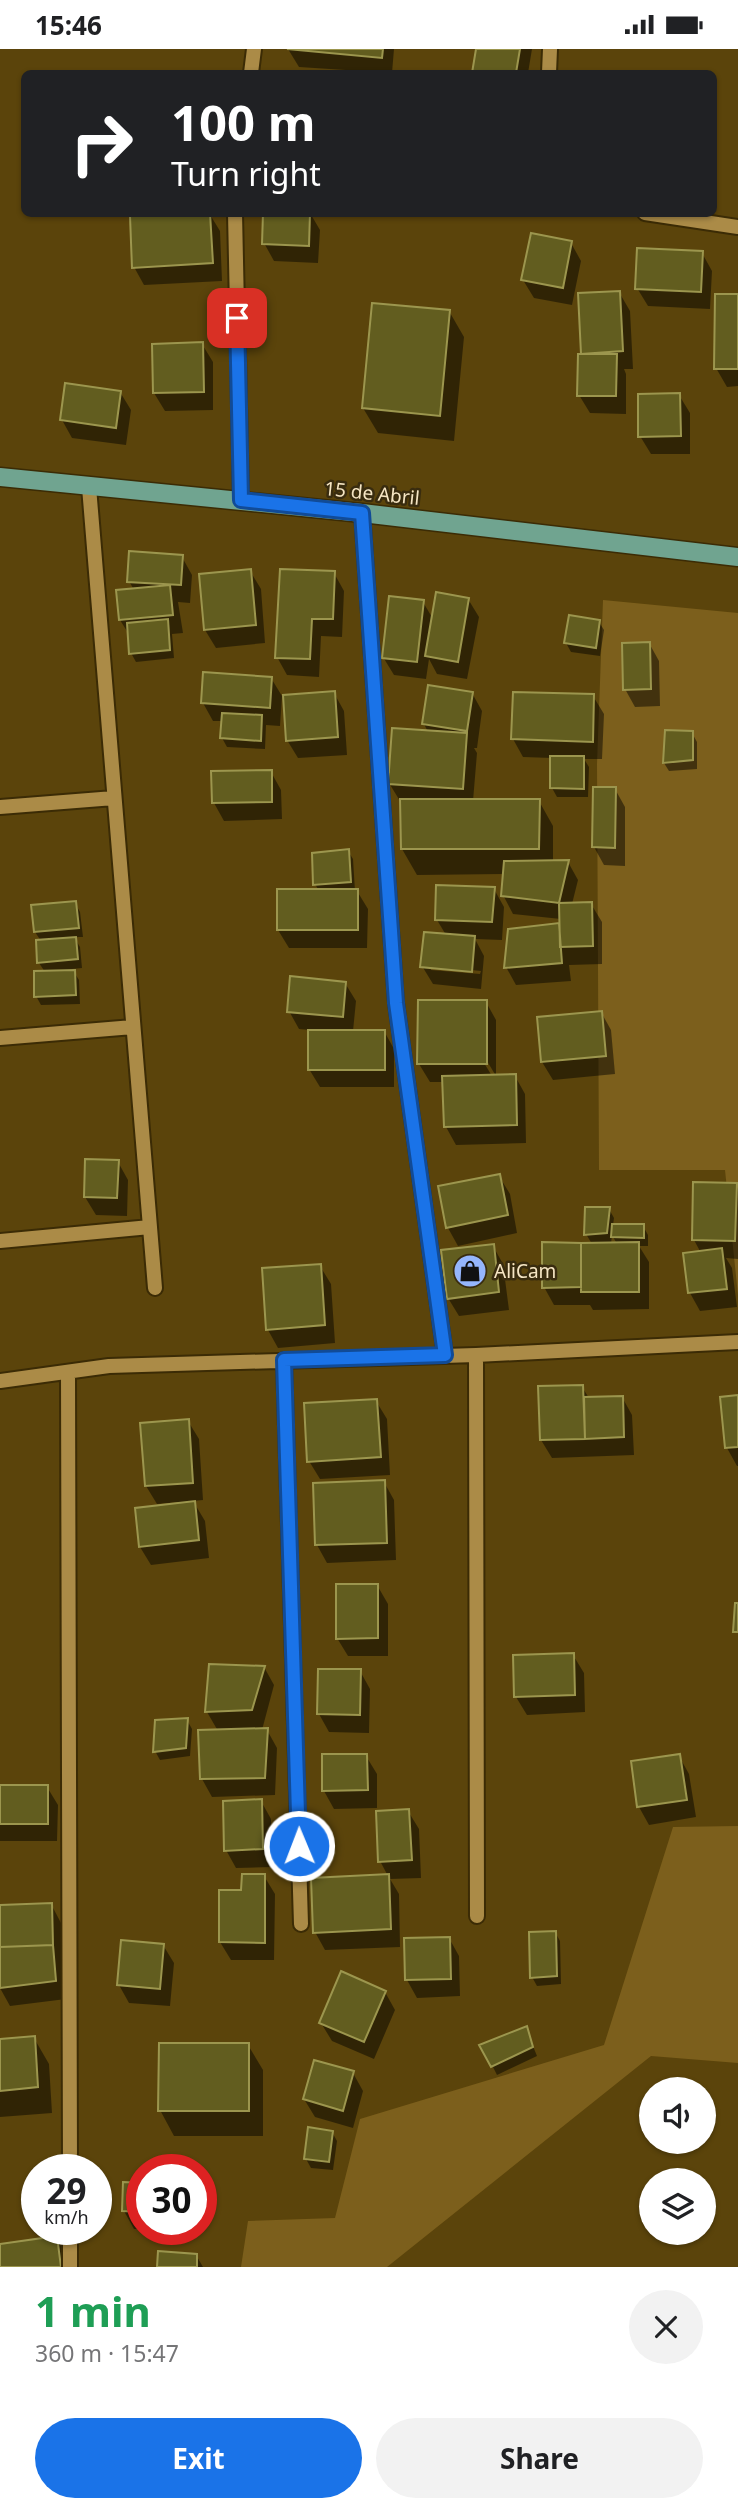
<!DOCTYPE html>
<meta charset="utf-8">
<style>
body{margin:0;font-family:"Noto Sans",sans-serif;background:#f2f2f2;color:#202124;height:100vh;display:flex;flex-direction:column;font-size:26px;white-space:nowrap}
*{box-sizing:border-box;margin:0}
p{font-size:23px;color:#757577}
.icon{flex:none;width:38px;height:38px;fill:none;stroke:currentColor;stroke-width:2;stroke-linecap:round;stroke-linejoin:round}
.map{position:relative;height:2218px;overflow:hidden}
.panel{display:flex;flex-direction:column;background:#fff;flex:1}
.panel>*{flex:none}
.guide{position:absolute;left:21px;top:21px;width:696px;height:147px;border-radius:10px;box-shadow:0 2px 5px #0004;background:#202124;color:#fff;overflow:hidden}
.controls{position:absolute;left:639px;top:2028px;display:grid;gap:14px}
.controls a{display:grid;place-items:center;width:77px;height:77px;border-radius:50%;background:#fff;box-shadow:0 2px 5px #0004;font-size:35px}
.speed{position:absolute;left:21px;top:2105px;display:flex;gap:14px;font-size:35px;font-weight:700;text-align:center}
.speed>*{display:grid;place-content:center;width:91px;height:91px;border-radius:50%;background:#fff;box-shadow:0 2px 5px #0004;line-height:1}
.speed small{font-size:18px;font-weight:400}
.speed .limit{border:10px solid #d22;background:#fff;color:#111}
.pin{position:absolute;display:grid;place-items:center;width:60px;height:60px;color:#fff;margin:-30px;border-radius:14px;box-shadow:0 4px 10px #0006}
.me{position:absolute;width:77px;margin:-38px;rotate:359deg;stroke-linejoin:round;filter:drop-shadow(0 0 5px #0008)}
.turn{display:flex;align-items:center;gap:24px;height:147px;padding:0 35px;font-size:32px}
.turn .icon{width:91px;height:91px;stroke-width:2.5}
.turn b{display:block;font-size:49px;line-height:60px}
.round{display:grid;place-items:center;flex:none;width:74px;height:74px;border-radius:37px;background:#f2f2f2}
.summary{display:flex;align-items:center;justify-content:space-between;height:119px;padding:0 35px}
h1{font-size:42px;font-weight:700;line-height:52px;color:#1e9e55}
.button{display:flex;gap:14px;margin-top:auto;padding:14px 35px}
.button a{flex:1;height:80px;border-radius:42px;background:#1a73e8;color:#fff;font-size:28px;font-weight:700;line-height:80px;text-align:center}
.button a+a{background:#f2f2f2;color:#202124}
.status{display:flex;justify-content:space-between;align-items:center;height:49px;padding:0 35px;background:#fff;direction:ltr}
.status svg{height:19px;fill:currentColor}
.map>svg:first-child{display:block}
.green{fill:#7c5f1c}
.shadow{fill:#0007;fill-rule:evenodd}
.building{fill:#625d1f;stroke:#9c964e;stroke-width:2}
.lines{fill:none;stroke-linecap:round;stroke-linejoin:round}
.minor-casing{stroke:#3b2b05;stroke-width:18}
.primary-casing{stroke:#3b2b05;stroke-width:21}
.minor{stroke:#ab8b47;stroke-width:14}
.primary{stroke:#70a490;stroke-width:18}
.route-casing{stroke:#114b97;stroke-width:18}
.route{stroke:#1a73e8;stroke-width:12}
.labels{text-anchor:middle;stroke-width:5;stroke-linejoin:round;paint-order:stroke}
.street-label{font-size:19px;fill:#f6e6c4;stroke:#392c0f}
.poi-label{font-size:19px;fill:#f6e6c4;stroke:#392c0f;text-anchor:start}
</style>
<div class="status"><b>15:46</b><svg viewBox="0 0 49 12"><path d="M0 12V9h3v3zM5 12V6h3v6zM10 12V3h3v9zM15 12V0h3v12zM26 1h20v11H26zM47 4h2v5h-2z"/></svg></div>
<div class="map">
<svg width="738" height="2218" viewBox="0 0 738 2218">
<rect width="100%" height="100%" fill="#5b440b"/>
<path class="green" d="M603 551 738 564V1246L725 1121H599L597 715Z
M738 1777V2014L651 2007 387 2218H241L248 2172 335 2169 360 2070 604 1996 673 1778Z"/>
<path class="shadow" d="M288 0H394L392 24 299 18Z
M478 0H532L528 24H473Z
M209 164 220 182 222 232 144 236 134 218Z
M265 164H310L320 181 318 214 274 212 264 194Z
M571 194 581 212 572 256 534 249 523 231Z
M702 204 712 222 710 260 648 257 637 239Z
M619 243 630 262 633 320H624L626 325V365L590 364 579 346 583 307 580 246Z
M738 246V337L727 338 716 319Z
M449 262 464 288 454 392 378 384 363 359Z
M202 295 213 313V361L165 362 154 344Z
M120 343 131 361 126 396 72 389 62 371Z
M679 346 690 364V405H651L640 387Z
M182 508 192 526 190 554 178 553 183 584 172 585 174 609 136 613 131 604 130 587 120 571 134 541 129 532Z
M250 522 261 540 265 594 216 599 205 581Z
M334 524 344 542 342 588 321 587 319 628 287 626 277 608Z
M468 550 479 568 467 630 437 625 429 610 426 630 394 626 383 608 423 553 433 570Z
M599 573 604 581 600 607 571 603 566 594Z
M649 594 659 612 660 657 635 658 625 640Z
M271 629 282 647 280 677 266 676 265 700 227 698 222 689 223 672H213L203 654Z
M334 644 344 662 347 706 298 709 287 691Z
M472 644 482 662 477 699H474L477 704 473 752H539L553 777V813H568L578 831 572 855H591L602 873V915L569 916 571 932 516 936 506 918 510 882 561 876V870L513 865 503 846 504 825 417 826 402 800V753L400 752 389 734 428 683 424 675Z
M593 647 604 665 602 710H584L589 718 588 748H557L552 739V709L523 708 513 690Z
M692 684 697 693V720L669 722 664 714Z
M271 723 281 741 282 770 224 772 214 754 213 724Z
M615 740 625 758V817L604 816 594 798Z
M348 802 353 810 355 842H357L368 860 367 899H289L278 881 319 842 315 835Z
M494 840 504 858 502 891 475 890 484 907 481 940 433 935 422 917 446 886 437 871ZM431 917 481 922 480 925 431 921Z
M75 854 80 863 83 888H74L80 898 82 919 72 920 79 931 80 955 41 956 36 947 45 923 39 914 41 892 35 883Z
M345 934 356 952 353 982H384L394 1000V1038H320L309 1020 310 981 299 980 289 962Z
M486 953 496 971V1027H515L525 1045 526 1094 456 1096 446 1078 444 1033H430L419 1015ZM484 1007 496 1027H492L481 1009Z
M601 963 611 981 615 1025 553 1031 542 1013Z
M118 1113 128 1131 127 1167 96 1166 85 1148Z
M499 1127 510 1145 517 1184 458 1197 448 1179 440 1139Z
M736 1136 738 1140V1210L726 1209 732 1219 737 1258 700 1262 690 1244 685 1206 701 1204 694 1191Z
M609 1160 614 1169 613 1176 643 1177 648 1186V1197H639L649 1213V1260L593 1261 590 1256H554L544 1238 592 1195 586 1185ZM612 1186 617 1195H611Z
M493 1197 503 1215 509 1261 459 1267 448 1249Z
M320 1217 331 1235 335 1294 278 1299 268 1281Z
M582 1338 589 1349 622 1348 632 1366 634 1406 552 1409 541 1391Z
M738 1348V1417H737L727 1399Z
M376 1352 387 1370 390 1426 320 1430 309 1412Z
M188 1372 199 1390 203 1451 193 1452 205 1472 209 1509 151 1516 140 1498 179 1456V1453L157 1455 146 1437Z
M384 1433 394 1451 396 1511 327 1514 317 1496Z
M377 1536 388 1555V1607H348L337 1589Z
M573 1606 584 1624 585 1663 527 1666 516 1648Z
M264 1618 274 1636 262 1681H267L277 1699 275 1746 212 1748 202 1730 218 1682 207 1663Z
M360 1622 370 1640 369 1684 329 1683 319 1665Z
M187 1671 192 1680 190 1707 160 1711 155 1702Z
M366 1707 377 1725V1759L334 1760 324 1742Z
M679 1707 689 1725 696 1768 649 1776 639 1758Z
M0 1738H47L58 1756 57 1792H0Z
M261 1752 271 1770 272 1818 236 1819 226 1801Z
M408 1762 419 1780 421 1829 390 1830 399 1845 400 1898 325 1901 315 1883 388 1827 380 1812Z
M264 1827 275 1845 274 1911H231L220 1893 243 1843Z
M51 1855 61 1874 66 1950 10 1957 0 1939V1857Z
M555 1883 560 1892 561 1935 537 1937 532 1928Z
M449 1889 459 1907 460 1947 417 1949 407 1931Z
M163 1896 174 1914 170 1957 129 1954 119 1936Z
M385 1943 395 1961 374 2010 332 1992 321 1974Z
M526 1980 537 2007 497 2026 482 1996Z
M34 1989 49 2015 52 2064 0 2068V1992Z
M248 1996 263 2021V2087H174L160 2061Z
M353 2024 363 2042 353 2079 315 2068 304 2050Z
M332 2083 337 2092 333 2121 311 2119 306 2110Z
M142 2136V2180H134L124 2162Z
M56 2188 66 2206 68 2218H0V2197Z
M196 2206 203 2218H159Z"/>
<path class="building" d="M287 0H383L382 9Z
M476 0H520L516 24H472Z
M172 164H210L213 214 132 219 130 167Z
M263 164H310L309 197 262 195Z
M531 184 572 192 563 239 521 231Z
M637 199 703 202 701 243 635 240Z
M620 242 623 302 581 305 578 244Z
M715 245H738V320H714Z
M372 254 450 261 440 367 362 359Z
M203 293 204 343 153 344 152 295Z
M578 305H617L616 347H577Z
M65 334 121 342 116 379 60 371Z
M680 344 681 387 638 388V345Z
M129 502 183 506 181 536 127 533Z
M251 520 256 576 204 581 199 525Z
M280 520 335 522 333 570H312L310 610 275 609Z
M170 536 173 566 119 571 116 541Z
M436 543 469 549 458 613 425 607Z
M389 547 424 551 417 613 382 609Z
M569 566 600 571 596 599 564 594Z
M168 570 170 601 129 605 127 574Z
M650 593 651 640 623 641 622 594Z
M203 623 272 628 270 659 201 654Z
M428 636 473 643 467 682 422 675Z
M335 642 338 688 286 692 283 646Z
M513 643 594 645 593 693 511 690Z
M222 664 262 666 261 692 220 689Z
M392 679 467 684 463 740 388 735Z
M665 681 693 682V711L663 714Z
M550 707H584V740L550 739Z
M272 721V753L212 754 211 722Z
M593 738H616L615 799 592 798Z
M400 750H540L539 800H401Z
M349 800 351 833 313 836 312 804Z
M569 811 559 854 501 847 504 812Z
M436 836 495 838 492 873 435 871Z
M277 840H358V881H277Z
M76 852 79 879 34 883 31 856Z
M592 853 593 897 560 898 559 854Z
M559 874 562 914 504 919 508 880Z
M424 883 475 887 472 923 420 918Z
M76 888 78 910 37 914 36 891Z
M75 921 76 946 34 948V922Z
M290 927 346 933 343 968 287 963Z
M418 951H487V1015H417Z
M602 962 606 1007 541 1013 537 968Z
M308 981H385V1021H308Z
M516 1025 517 1076 444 1078 442 1027Z
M85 1110 119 1111 117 1149 84 1148Z
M500 1125 508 1166 446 1179 438 1137Z
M693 1133 737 1134 735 1192 692 1191Z
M585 1158H610L607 1184 584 1186Z
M612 1175H644V1189L611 1188Z
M542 1193 581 1194V1238L542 1239Z
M639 1193V1243H581V1194Z
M494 1195 499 1243 447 1250 441 1201Z
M722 1199 727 1240 688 1244 683 1204Z
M321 1215 325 1276 266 1281 262 1219Z
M583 1336 585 1390 540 1391 538 1337Z
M738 1346V1398L725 1399 720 1348Z
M623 1347 624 1388 585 1390 584 1348Z
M377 1350 381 1408 307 1413 304 1354Z
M189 1370 193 1434 145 1437 140 1374Z
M385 1431 387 1494 315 1496 313 1434Z
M195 1452 199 1491 139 1498 135 1459Z
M336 1535H378V1589L336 1590Z
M735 1554H738V1583H733Z
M574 1604 575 1646 514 1648 513 1606Z
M209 1615 265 1617 252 1661 205 1663Z
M318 1620H361L360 1666 317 1665Z
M188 1669 186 1699 153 1703 155 1671Z
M268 1679 265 1729 200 1730 198 1681Z
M322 1705H367L368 1741 322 1742Z
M680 1705 687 1751 637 1758 631 1712Z
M0 1736H48V1775H0Z
M262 1750 263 1800 224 1802 223 1752Z
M409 1760 412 1811 378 1813 376 1762Z
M242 1825H265V1894L219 1893V1841H241Z
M389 1825 391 1880 313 1884 311 1829Z
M52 1854 53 1896 0 1898V1856Z
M556 1882 557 1927 530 1929 529 1883Z
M450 1888 451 1930 405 1931 404 1889Z
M121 1891 164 1895 160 1940 117 1936Z
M53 1896 56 1932 0 1939V1898Z
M341 1922 386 1942 364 1993 319 1974Z
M527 1977 533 1998 491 2018 479 1996Z
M35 1987 38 2038 0 2042V1990Z
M159 1994H249V2062H158Z
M314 2011 354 2022 343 2062 303 2050Z
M308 2078 333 2082 329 2113 304 2110Z
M123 2133 142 2134V2163L122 2162Z
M57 2187 61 2218H0V2195Z
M158 2202 197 2205V2218H157Z"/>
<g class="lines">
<defs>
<path id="minor" d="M251 24 254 0
M549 24 550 0
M235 164 241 451
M645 164 738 178
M89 438 155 1239
M362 464 396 954 445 1306
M0 758 114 749
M0 989 133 978
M0 1192 150 1178
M476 1306 477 1867
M284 1311 301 1875
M68 1323 70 2121
M0 1332 109 1317 476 1306 738 1293
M70 2180V2218"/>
<path id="primary" d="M0 428 362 464 738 508"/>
</defs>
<use href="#minor" class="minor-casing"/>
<use href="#primary" class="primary-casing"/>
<use href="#minor" class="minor"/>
<use href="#primary" class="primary"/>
</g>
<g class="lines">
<defs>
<path id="route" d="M237 269 241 451 362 464 396 954 445 1306 284 1311 299 1797"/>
</defs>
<use href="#route" class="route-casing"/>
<use href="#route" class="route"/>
</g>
<defs>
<symbol id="shop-disc" viewBox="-11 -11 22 22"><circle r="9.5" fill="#95b6fd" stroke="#392c0f"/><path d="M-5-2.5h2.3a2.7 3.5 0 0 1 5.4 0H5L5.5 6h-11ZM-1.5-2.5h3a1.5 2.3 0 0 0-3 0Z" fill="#111"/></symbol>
</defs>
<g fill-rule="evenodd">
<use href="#shop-disc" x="451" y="1203" width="38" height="38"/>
</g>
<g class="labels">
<g class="street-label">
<text transform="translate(372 444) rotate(6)" y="7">15 de Abril</text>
</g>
<g class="poi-label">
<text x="494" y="1229">AliCam</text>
</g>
</g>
</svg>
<div class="controls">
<a><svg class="icon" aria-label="sound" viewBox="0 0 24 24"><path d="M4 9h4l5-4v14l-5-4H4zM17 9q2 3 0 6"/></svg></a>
<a><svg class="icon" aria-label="layers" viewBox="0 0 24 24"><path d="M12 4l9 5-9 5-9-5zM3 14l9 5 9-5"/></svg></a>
</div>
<div class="speed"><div>29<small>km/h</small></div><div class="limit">30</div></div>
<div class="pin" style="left:237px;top:269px;background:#d93025"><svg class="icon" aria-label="arrive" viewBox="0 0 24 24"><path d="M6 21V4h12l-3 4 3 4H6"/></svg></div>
<svg class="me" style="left:299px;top:1797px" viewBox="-20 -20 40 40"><circle r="17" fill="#1a73e8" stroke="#fff" stroke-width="3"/><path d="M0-11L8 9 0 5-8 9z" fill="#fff"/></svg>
<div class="guide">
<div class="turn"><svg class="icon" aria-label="right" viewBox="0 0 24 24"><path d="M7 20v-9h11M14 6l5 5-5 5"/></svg><div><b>100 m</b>Turn right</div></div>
</div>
</div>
<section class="panel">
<div class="summary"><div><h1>1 min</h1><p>360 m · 15:47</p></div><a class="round"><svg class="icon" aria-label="close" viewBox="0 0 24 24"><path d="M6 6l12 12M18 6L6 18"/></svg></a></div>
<div class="button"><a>Exit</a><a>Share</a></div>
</section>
